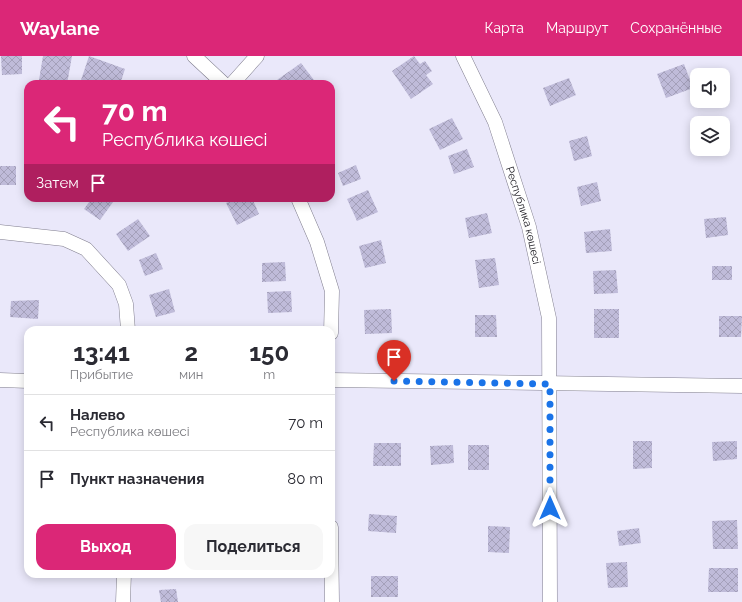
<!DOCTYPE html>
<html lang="ru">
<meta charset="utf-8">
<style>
body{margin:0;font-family:Raleway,sans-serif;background:#f7f7f7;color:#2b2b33;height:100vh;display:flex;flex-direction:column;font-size:15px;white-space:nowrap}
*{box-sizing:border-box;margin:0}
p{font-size:13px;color:#7c7c81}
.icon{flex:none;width:22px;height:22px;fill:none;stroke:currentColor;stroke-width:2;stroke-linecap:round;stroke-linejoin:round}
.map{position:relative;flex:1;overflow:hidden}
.details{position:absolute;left:24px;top:270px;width:311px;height:252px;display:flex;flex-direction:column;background:#fff;border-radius:12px;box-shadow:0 2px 10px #0003}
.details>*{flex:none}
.banner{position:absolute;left:24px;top:24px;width:311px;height:122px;border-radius:12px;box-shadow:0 2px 10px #0003;background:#db2777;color:#fff;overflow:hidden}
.fabs{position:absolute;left:690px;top:12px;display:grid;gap:8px}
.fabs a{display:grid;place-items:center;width:40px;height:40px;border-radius:8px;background:#fff;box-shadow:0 2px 10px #0003;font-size:20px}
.pin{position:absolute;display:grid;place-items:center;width:34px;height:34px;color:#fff;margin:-41px -17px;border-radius:50% 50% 50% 0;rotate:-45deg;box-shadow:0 0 4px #0007}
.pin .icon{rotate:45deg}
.me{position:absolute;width:44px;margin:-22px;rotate:0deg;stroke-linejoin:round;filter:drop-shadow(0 0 3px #0008)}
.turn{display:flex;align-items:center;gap:14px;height:84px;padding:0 12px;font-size:18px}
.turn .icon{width:52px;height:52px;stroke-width:2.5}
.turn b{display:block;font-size:28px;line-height:34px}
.then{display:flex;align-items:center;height:38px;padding:0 12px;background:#0003;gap:8px;font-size:15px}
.eta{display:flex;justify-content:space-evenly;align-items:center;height:68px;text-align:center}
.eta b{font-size:24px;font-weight:700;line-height:28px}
.primary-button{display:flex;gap:8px;margin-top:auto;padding:8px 12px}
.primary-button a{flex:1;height:46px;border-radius:12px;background:#db2777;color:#fff;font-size:16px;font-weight:700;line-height:46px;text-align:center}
.primary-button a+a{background:#f7f7f7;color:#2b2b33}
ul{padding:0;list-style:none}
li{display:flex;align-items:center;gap:12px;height:56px;padding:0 12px;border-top:1px solid #e1e1e2}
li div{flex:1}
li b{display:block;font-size:15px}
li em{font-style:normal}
header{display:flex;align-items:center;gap:24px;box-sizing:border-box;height:56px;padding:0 20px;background:#db2777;color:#fff}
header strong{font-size:19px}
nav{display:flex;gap:22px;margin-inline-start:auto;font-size:14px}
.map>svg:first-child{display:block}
.building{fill:url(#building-cross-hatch)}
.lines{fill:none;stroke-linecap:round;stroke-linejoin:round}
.minor-casing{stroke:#807e8e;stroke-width:15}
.minor{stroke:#fff;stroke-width:14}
.route{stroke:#1a73e8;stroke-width:7;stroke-dasharray:0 12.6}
.labels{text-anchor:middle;stroke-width:3;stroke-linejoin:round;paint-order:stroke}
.street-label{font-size:11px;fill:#1b1a21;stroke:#fff}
</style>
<header>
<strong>Waylane</strong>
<nav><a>Карта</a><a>Маршрут</a><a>Сохранённые</a></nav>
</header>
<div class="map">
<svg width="742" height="546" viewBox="0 0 742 546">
<defs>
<pattern id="building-cross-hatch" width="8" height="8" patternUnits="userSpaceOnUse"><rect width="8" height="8" fill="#bfbbd9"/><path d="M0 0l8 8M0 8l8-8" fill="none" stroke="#a4a0ba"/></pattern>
</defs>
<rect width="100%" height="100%" fill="#eae8fa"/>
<path class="building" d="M1 0H22V18L2 19Z
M43 0H72L67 28 39 24Z
M89 0 125 13 120 28H92L81 24Z
M414 0 420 8 425 5 432 15 426 19 433 28 411 43 392 15Z
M301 7 317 28H280L277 24Z
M684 8 693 32 666 42 657 18Z
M569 22 576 39 550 50 543 32Z
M452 62 463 83 440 94 429 73Z
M587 80 592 100 574 105 569 85Z
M467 93 474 111 454 118 448 100Z
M356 109 361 123 343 130 338 117Z
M0 110H16V129H0Z
M597 126 601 145 581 150 577 131Z
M368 134 378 156 357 165 347 143Z
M92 142H116L100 164 84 153Z
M237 142H252L259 158 237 169 226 147Z
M487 157 492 177 469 182 465 162Z
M726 161 728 179 706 182 704 163Z
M138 163 150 180 128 195 116 178Z
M610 173 612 195 586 197 584 176Z
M381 184 386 207 365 212 359 190Z
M156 197 163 213 145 220 139 204Z
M495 202 499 229 479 232 475 204Z
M285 206 286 225 262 226V207Z
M712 210H732V224H712Z
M616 214 618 237 594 238 593 215Z
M169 233 175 256 156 261 149 239Z
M291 235 292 256 268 257 267 236Z
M39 244 38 263 10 261 11 245Z
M391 253 392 277 365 278 364 254Z
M594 253H619V282H594Z
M475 259H496L497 281H475Z
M719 260H742L741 281H719Z
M633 385H652V412L633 413Z
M737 385V403L713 405 712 386Z
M374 387H401V410H373Z
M453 389 454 407 431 409 430 390Z
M468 389H489V414H468Z
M369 458 397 460 396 477 368 475Z
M737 464 738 493H713L712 465Z
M488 470 510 471 509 497 488 496Z
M639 472 641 487 619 490 617 475Z
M627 506 628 531 608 532 606 507Z
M709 512H738V536H708Z
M371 520H398V541H371Z
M176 533 178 546H161L159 534Z"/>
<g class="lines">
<defs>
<g id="minor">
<path d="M194 0 224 28"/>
<path id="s1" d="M463 0 495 66 529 171 549 262 550 546"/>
<path d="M232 28 257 0"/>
<path d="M298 142 317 186 332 235 331 277"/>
<path d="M0 176 64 183 86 193 119 229 126 248 128 274"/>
<path d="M0 324 28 325"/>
<path d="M331 324 742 330"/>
<path d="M331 471 332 546"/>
<path d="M123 546 124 518"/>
</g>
</defs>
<use href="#minor" class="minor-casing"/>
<use href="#minor" class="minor"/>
</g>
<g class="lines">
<path class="route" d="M394 325 550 328V452"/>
</g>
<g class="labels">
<g class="street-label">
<text dy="4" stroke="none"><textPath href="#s1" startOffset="171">Республика көшесі</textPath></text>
</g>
</g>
</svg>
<div class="fabs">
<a><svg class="icon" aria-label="sound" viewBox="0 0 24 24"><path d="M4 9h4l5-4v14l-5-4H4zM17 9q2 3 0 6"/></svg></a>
<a><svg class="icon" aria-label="layers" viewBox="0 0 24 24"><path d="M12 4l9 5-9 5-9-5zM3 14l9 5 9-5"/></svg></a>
</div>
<div class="pin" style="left:394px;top:325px;background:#d93025"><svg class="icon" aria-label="arrive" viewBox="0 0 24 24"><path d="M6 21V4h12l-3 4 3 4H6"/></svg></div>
<svg class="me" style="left:550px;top:452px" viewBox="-20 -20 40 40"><path d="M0-17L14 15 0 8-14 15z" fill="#1a73e8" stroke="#fff" stroke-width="4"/></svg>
<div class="banner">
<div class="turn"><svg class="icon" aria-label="left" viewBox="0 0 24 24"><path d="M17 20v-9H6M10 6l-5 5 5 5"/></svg><div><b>70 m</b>Республика көшесі</div></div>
<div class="then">Затем<svg class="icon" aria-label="arrive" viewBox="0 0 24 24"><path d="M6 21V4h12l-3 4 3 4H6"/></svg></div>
</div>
<section class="details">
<div class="eta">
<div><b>13:41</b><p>Прибытие</p></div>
<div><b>2</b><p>мин</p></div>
<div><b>150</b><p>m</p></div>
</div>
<ul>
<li><svg class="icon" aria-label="left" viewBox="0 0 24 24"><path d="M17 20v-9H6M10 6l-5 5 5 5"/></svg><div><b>Налево</b><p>Республика көшесі</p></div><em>70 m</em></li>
<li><svg class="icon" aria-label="arrive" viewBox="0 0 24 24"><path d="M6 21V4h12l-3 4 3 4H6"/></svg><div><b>Пункт назначения</b></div><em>80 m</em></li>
</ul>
<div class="primary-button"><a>Выход</a><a>Поделиться</a></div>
</section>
</div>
